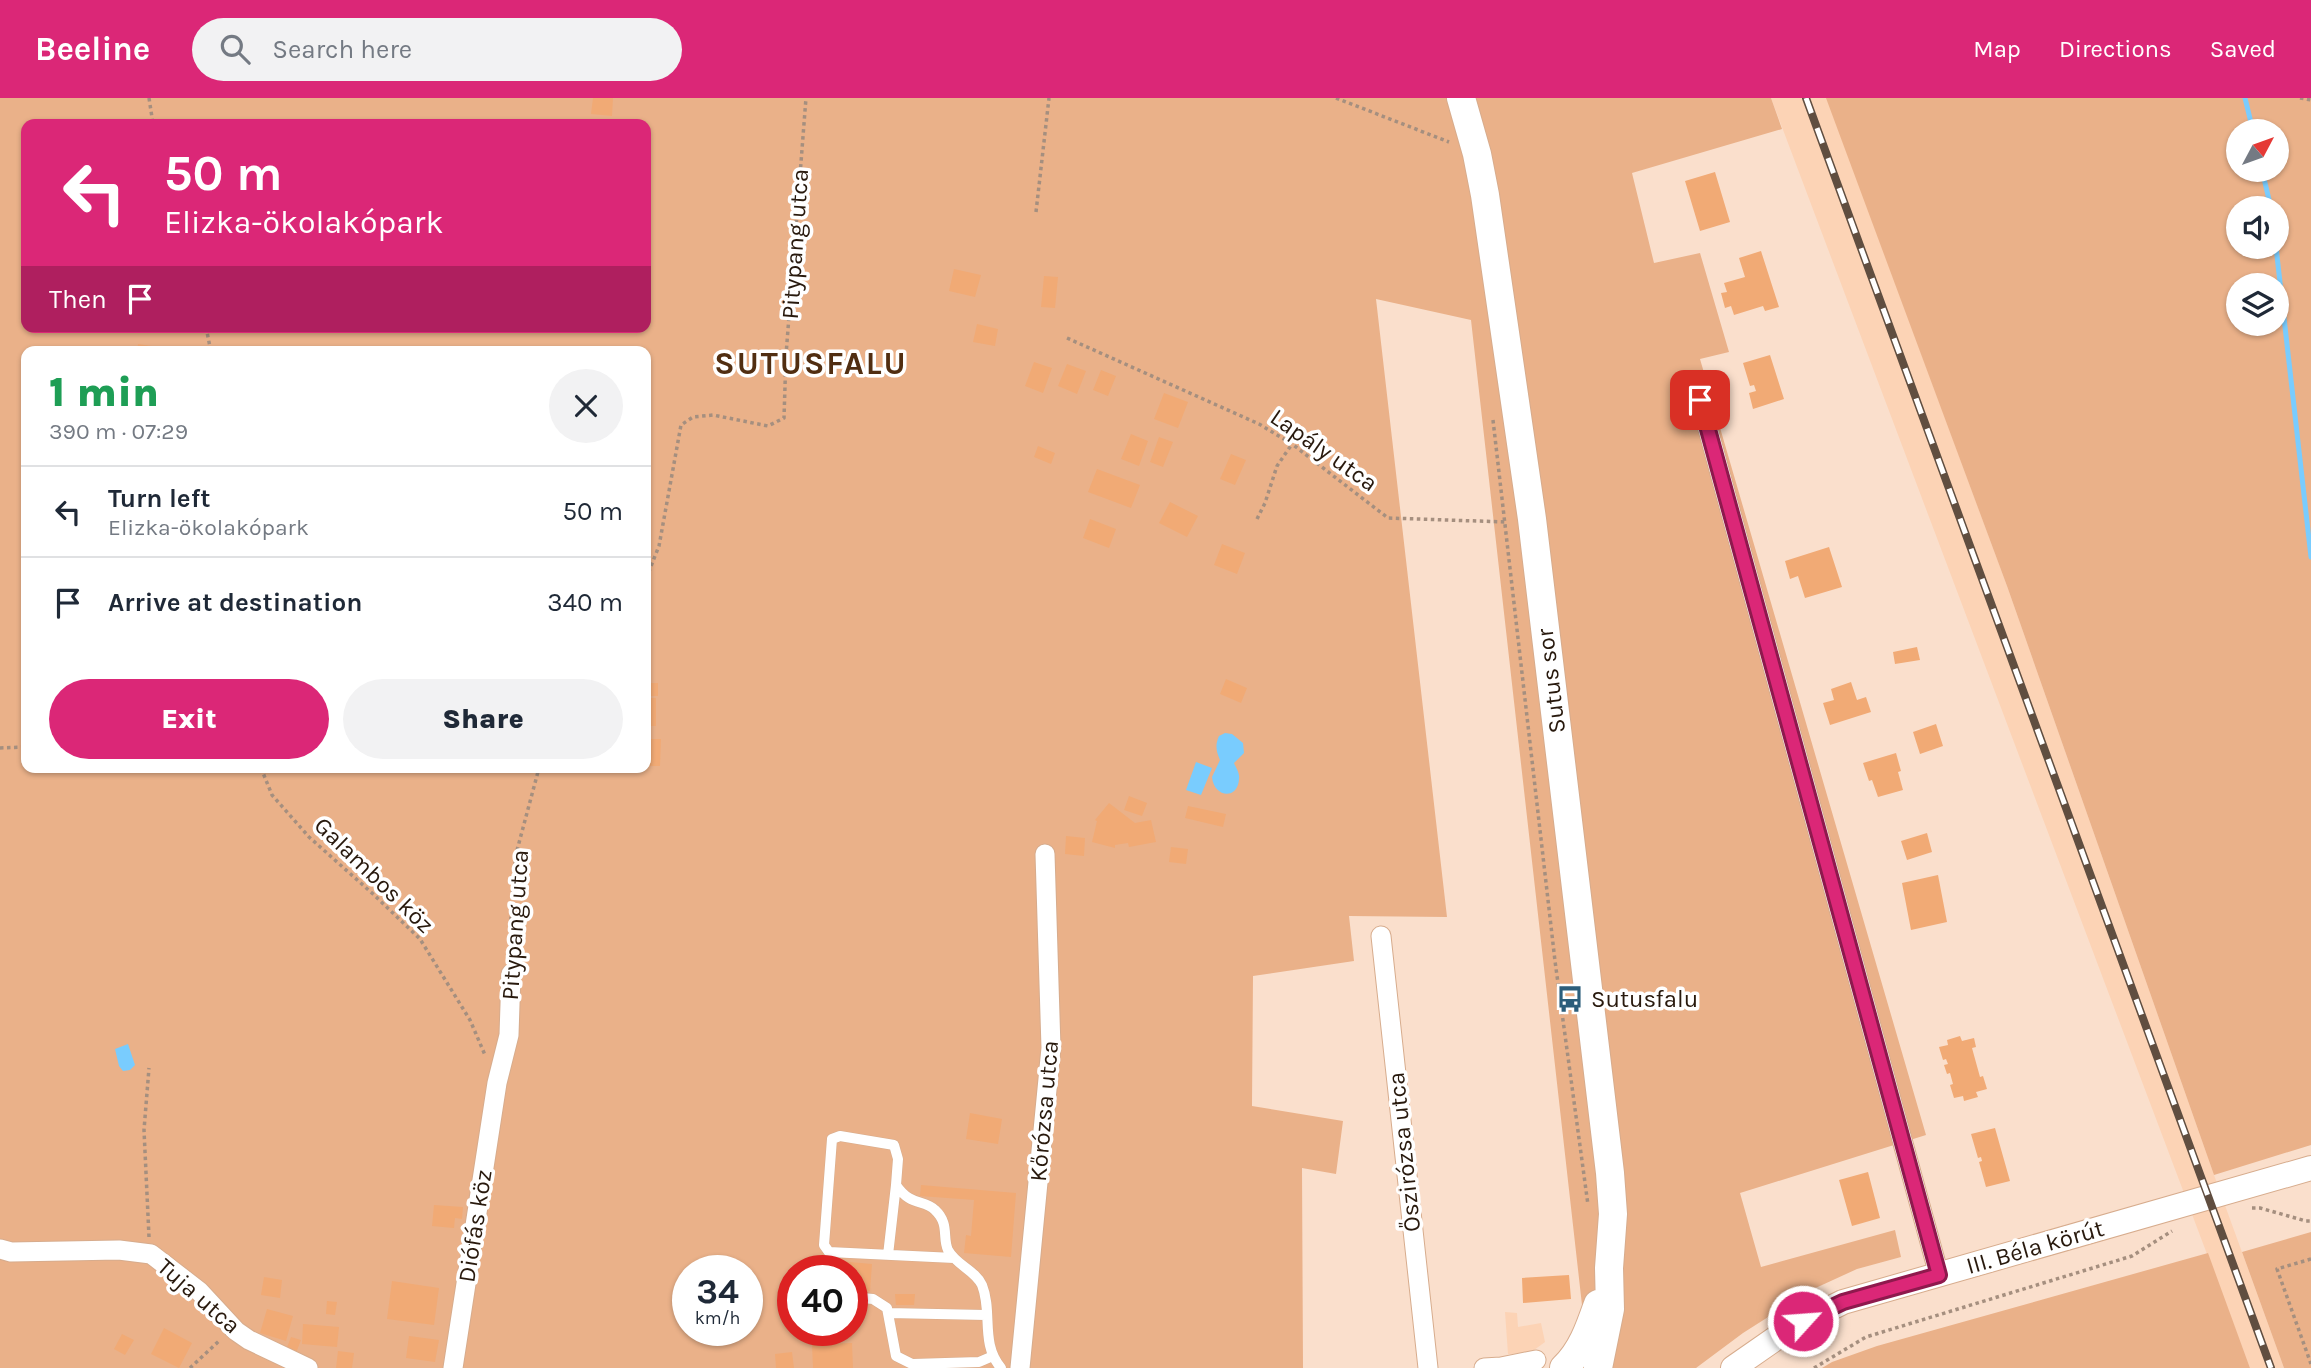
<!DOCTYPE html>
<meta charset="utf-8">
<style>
body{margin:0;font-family:Karla,sans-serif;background:#f2f2f3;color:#1f2937;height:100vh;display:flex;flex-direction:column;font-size:26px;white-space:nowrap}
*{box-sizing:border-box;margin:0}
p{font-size:23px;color:#747a83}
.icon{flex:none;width:38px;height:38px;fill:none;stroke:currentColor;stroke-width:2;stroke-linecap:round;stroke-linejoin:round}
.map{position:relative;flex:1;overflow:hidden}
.details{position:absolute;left:21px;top:248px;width:630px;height:427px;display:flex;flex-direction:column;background:#fff;border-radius:14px;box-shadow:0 2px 5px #0004}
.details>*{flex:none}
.banner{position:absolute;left:21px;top:21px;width:630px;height:214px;border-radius:14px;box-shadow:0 2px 5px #0004;background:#db2777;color:#fff;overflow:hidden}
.needle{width:46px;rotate:49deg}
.tools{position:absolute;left:2226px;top:21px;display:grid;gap:14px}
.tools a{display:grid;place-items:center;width:63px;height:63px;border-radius:50%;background:#fff;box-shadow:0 2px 5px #0004;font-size:35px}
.speed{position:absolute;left:672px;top:1157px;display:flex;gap:14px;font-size:35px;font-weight:700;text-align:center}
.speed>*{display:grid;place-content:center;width:91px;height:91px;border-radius:50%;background:#fff;box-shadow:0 2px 5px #0004;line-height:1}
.speed small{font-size:18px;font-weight:400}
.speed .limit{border:10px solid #d22;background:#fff;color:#111}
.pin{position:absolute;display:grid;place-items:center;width:60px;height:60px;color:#fff;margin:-30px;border-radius:14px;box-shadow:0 4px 10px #0006}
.me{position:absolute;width:77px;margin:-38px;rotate:64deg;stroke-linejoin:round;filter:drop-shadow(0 0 5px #0008)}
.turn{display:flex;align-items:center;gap:24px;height:147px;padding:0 28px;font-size:32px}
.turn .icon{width:91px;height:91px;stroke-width:2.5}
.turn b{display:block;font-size:49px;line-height:60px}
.then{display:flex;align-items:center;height:66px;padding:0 28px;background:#0003;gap:14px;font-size:26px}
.round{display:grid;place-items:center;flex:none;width:74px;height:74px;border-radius:37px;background:#f2f2f3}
.overview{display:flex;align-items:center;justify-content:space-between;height:119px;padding:0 28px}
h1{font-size:42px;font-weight:800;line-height:52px;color:#1e9e55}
.primary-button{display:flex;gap:14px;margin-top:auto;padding:14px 28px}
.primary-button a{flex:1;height:80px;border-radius:42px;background:#db2777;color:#fff;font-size:28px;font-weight:800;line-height:80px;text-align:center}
.primary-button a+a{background:#f2f2f3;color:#1f2937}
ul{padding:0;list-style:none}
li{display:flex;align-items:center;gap:21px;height:91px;padding:0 28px;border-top:2px solid #e0e1e3}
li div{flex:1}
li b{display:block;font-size:26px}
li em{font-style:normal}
header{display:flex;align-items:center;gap:42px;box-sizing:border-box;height:98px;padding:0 35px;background:#db2777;color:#fff}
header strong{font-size:33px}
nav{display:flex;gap:38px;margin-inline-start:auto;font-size:24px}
.search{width:490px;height:63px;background:#f2f2f3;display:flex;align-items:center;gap:18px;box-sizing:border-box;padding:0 24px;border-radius:38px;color:#747a83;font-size:26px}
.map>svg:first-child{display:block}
.built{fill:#fcd3b5}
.green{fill:#eab189;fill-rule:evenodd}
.water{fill:#79ccfe}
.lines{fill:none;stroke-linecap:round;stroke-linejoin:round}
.stream{stroke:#79ccfe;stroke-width:5}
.building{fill:#f1aa75}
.service-casing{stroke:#d7ac8d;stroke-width:11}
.minor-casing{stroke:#d7ac8d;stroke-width:21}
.tertiary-casing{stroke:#d7ac8d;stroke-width:26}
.secondary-casing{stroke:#d7ac8d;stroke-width:30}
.path{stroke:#a58f7f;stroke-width:3.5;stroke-dasharray:3.5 3.5;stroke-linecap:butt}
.service{stroke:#fff;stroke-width:10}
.minor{stroke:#fff;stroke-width:19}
.tertiary{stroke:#fff;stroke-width:24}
.secondary{stroke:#fff;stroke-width:28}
.rail-casing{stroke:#604e40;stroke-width:8}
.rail{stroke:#fff;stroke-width:5;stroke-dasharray:16;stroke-linecap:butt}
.route-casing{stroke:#8e194d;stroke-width:18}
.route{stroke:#db2777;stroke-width:12}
.labels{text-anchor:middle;stroke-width:7;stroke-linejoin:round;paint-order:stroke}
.street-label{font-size:24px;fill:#28190d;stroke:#fff}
.poi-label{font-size:24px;fill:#28190d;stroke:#fff;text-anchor:start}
.district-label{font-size:32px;font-weight:bold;letter-spacing:2px;fill:#512e11;stroke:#fff}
</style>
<header>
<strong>Beeline</strong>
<div class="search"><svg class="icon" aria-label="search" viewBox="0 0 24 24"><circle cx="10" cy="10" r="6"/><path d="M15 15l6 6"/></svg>Search here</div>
<nav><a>Map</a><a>Directions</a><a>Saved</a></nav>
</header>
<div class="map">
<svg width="2311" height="1270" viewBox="0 0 2311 1270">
<rect width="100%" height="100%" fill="#fadfcc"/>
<path class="built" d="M1771 0H1827L2007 488 2214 1077 2284 1270H2250Z
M1505 1214 1517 1215 1518 1229 1541 1225 1545 1244 1530 1255 1508 1256Z"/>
<path class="green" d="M0 0H1771L1782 31 1632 75 1654 165 1700 155 1729 254 1700 261 1926 1037 1740 1095 1761 1169 1895 1132 1901 1159 1857 1171 1809 1193 1743 1235 1696 1270H1606L1609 1198 1582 1207 1471 222 1376 201 1447 819 1349 818 1354 863 1253 878 1252 1008 1343 1023 1336 1076 1302 1070 1303 1270H0ZM26 26H646V229H26ZM26 254H646V670H26ZM688 1172H747V1232H688ZM793 1172H852V1232H793Z
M1826 0H2311V1047L2214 1077 2007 488ZM2238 33H2277V72H2238ZM2238 110H2277V149H2238ZM2238 187H2277V226H2238Z
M2311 1134V1270H2284L2242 1154Z
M2208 1155 2250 1270H1822L1832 1264 1877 1248Z"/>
<path class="water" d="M1225 635 1232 636 1243 645 1244 655 1234 665C1236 670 1240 675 1239 681 1238 702 1214 700 1212 679L1220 662C1216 653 1215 647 1219 638Z
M1196 664 1212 670 1201 697 1186 692Z
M128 946 135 967 130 972 123 973 119 968 115 951Z"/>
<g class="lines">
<path class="stream" d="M2245 0 2253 33
M2262 72 2271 110
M2276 149 2311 459"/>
</g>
<path class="building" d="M593 0H613L612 18 591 16Z
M1715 74 1730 124 1700 133 1685 83Z
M1761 153 1779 209 1765 213 1763 208 1734 217 1731 208 1725 210 1721 195 1727 194 1724 185 1745 179 1739 160Z
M954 171 981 177 975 199 949 193Z
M1044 178 1058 179 1055 210 1041 209Z
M977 226 998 231 995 248 973 244Z
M138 246 179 252 178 254H137Z
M1770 257 1784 301 1753 311 1749 295 1756 293 1754 287 1750 288 1743 265Z
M1034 264 1052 270 1043 295 1025 288Z
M1067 266 1086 273 1077 296 1058 288Z
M1101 272 1116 278 1108 298 1093 292Z
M1164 295 1188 304 1178 330 1154 321Z
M1131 336 1148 343 1139 368 1121 361Z
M1159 339 1173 344 1163 369 1150 364Z
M1038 348 1055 355 1051 366 1034 359Z
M1231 356 1246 362 1235 387 1220 381Z
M1097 371 1140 387 1131 410 1088 394Z
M1170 404 1198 418 1187 439 1159 425Z
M1090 421 1116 431 1109 450 1083 440Z
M1222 446 1245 455 1237 476 1214 467Z
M1829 449 1842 489 1805 500 1798 478 1790 481 1785 463Z
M1917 549 1920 562 1895 566 1893 554Z
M1226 581 1247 590 1241 605 1220 596Z
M1851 584 1857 602 1866 599 1871 614 1830 627 1823 605 1834 602 1831 591Z
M646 585H658V598H646Z
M646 600H656V628H646Z
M1936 626 1943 648 1920 656 1913 634Z
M646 641H661L660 668H646Z
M1896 655 1901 673 1898 674 1903 692 1878 699 1872 682 1869 683 1863 665Z
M1129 698 1147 705 1142 718 1124 712Z
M1109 705 1135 725 1151 722 1156 744 1129 749 1128 745 1115 747V750L1092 744 1097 723 1095 722Z
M1188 708 1226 716 1223 729 1185 720Z
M1927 735 1932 754 1907 762 1901 743Z
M1066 738 1085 740 1084 758 1065 756Z
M1171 749 1188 751 1186 766 1169 764Z
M1938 777 1947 824 1911 832 1902 785Z
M1960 938 1962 943 1974 940 1976 949 1972 950 1980 979 1983 978 1987 991 1976 994 1978 999 1964 1003 1963 998 1954 1000 1950 987 1953 986 1950 975 1947 976 1944 967 1948 966 1946 961 1943 962 1939 949 1948 947 1947 942Z
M970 1015 1002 1021 998 1046 966 1041Z
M1995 1030 2010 1083 1986 1089 1979 1064 1982 1063 1981 1059 1978 1060 1971 1036Z
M1868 1074 1880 1120 1852 1128 1839 1082Z
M921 1087 1016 1095 1011 1159 964 1155 966 1137 971 1138 974 1102 920 1098Z
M434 1107 463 1109 462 1121 455 1120 454 1130 432 1128Z
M816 1161 872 1166 870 1193 852 1191V1172H815Z
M1569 1177 1571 1201 1523 1205 1522 1180Z
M264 1179 282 1182 280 1200 261 1197Z
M392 1183 439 1190 434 1227 387 1221Z
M895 1196H915L914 1207H896Z
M327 1203 337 1204 335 1217 326 1216Z
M267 1211 293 1218 286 1243 260 1235Z
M303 1226 339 1229 337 1249 302 1246Z
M164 1230 192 1245 179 1270 151 1256Z
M122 1236 134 1242 125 1257 114 1251Z
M409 1238 439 1242 435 1264 406 1260Z
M291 1239 301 1242 296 1255 286 1252Z
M852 1245 853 1270H813L812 1246Z
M338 1253 354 1255 352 1270H336Z
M792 1254 794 1270H776L775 1256Z"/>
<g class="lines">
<defs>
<path id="service" d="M888 1157 896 1087
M954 1160 829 1154 824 1147 832 1041 840 1038 894 1047 898 1061 896 1087C911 1109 924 1101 935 1112 950 1126 942 1140 948 1152 956 1167 975 1172 982 1187 993 1215 980 1245 1001 1270
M852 1199 873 1201 887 1210 896 1258 912 1266 979 1264 993 1258
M888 1215 986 1217"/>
<path id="minor" d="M1700 302 1939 1177
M1381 838 1428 1270
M0 1151 11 1154 119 1152 151 1156 199 1193 236 1233 249 1242 308 1270
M453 1270 497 985 509 937 511 876
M1020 1270 1051 950 1045 756
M1484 1270 1501 1269 1536 1262"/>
<path id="tertiary" d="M1733 1270 1789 1231 1843 1204 2311 1070"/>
<path id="secondary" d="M1461 0 1477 56 1485 97 1532 421 1610 1075 1613 1116 1609 1170 1610 1211 1598 1270
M1564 1270C1582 1253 1590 1229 1598 1206"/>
</defs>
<use href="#service" class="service-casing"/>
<use href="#minor" class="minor-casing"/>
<use href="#tertiary" class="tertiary-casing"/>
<use href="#secondary" class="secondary-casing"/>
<path class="path" d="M149 0 153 26
M1336 0 1449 44
M2300 0 2311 2
M1036 114 1049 0
M206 229 211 254
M1067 240 1259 326 1292 346 1388 420 1506 424
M1493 322 1555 863 1588 1107
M1257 421 1265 405 1277 368 1292 346
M646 481 659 448 681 327 693 319 713 317 768 328 784 320 786 257 806 0
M0 650 26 649
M261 670 272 697 309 739 373 796 420 841 470 922 485 957
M511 857V812L516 756 539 670
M2252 1110H2260L2306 1123H2311
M149 1139 144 1032 149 970
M2311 1161 2277 1171 2311 1266
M190 1270 219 1243
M1814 1270 1866 1239 2132 1158 2172 1133"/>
<use href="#service" class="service"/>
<use href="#minor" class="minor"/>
<use href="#tertiary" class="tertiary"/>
<use href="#secondary" class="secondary"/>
<defs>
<path id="rail" d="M1806 0 2271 1270"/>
</defs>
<use href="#rail" class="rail-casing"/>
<use href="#rail" class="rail"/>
</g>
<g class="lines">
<defs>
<path id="route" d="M1700 302 1939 1177 1843 1204 1803 1223"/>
</defs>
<use href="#route" class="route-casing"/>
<use href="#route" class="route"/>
</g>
<defs>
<symbol id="bus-bare" viewBox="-9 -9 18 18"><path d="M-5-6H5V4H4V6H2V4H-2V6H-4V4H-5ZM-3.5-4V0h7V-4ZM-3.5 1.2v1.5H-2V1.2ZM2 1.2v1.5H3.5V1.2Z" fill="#2c5e7b" stroke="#fff" stroke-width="2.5" paint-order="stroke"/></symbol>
</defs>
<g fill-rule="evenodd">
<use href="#bus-bare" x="1551" y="882" width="38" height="38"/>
</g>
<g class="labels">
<g class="street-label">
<text transform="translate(795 146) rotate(-86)" y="8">Pitypang utca</text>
<text transform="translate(1324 352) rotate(35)" y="8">Lapály utca</text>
<text transform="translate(1551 583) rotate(-97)" y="8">Sutus sor</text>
<text transform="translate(374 777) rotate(44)" y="8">Galambos köz</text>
<text transform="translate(515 827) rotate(-86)" y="8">Pitypang utca</text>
<text transform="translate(1044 1013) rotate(-85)" y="8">Kőrózsa utca</text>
<text transform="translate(1404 1054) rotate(-96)" y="8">Őszirózsa utca</text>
<text transform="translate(475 1128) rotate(-81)" y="8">Diófás köz</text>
<text transform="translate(2035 1149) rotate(-16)" y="8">III. Béla körút</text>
<text transform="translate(199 1198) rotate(41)" y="8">Tuja utca</text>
</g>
<g class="poi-label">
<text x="1591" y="909">Sutusfalu</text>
</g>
<g class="district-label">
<text x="811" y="276">SUTUSFALU</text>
</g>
</g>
</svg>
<div class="tools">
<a><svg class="needle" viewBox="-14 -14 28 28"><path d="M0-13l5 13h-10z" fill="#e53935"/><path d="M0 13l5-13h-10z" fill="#747a83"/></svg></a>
<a><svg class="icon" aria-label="sound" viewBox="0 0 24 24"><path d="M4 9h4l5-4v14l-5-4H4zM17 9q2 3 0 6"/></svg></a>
<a><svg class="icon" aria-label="layers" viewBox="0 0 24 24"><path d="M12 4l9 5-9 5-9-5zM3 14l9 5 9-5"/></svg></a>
</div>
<div class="speed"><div>34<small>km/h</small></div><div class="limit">40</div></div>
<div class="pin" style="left:1700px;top:302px;background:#d93025"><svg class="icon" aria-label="arrive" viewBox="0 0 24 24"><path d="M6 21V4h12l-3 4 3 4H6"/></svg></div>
<svg class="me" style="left:1803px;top:1223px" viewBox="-20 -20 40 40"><circle r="17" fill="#db2777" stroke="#fff" stroke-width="3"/><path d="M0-11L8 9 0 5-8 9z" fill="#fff"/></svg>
<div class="banner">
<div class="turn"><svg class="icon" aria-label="left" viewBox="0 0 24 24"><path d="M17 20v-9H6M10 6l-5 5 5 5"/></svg><div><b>50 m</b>Elizka-ökolakópark</div></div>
<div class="then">Then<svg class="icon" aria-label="arrive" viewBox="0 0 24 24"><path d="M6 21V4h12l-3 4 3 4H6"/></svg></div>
</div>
<section class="details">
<div class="overview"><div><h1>1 min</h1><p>390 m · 07:29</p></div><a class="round"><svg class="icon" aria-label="close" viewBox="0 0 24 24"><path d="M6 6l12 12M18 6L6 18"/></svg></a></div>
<ul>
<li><svg class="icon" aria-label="left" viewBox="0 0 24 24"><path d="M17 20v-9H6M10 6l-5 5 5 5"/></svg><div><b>Turn left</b><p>Elizka-ökolakópark</p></div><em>50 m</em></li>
<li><svg class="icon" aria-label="arrive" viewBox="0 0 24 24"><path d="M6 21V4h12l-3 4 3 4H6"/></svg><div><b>Arrive at destination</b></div><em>340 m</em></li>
</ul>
<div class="primary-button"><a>Exit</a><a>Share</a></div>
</section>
</div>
